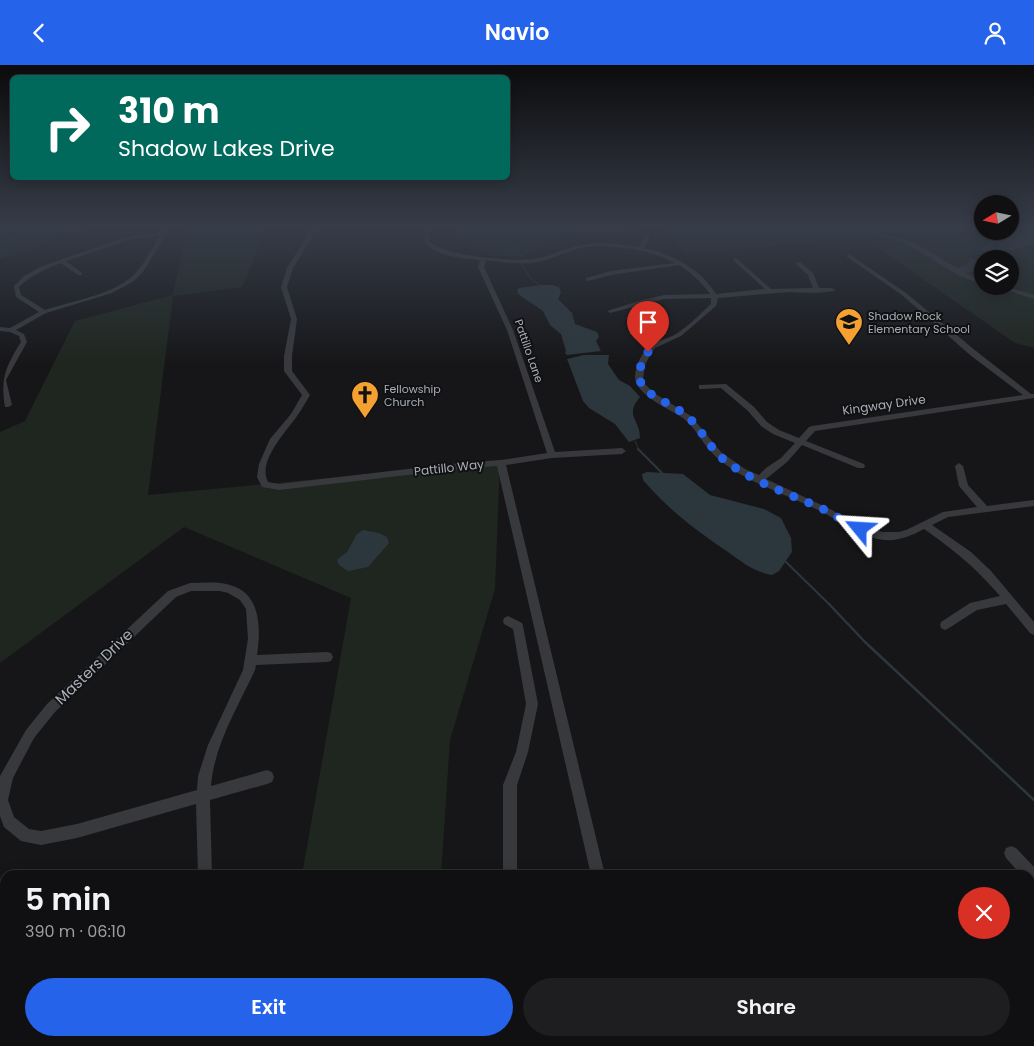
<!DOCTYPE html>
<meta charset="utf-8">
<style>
body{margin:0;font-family:Poppins,sans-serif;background:#1e1e20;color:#f1f3f6;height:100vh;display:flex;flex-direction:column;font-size:19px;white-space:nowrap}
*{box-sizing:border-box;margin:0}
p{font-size:16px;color:#9c9d9f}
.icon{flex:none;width:28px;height:28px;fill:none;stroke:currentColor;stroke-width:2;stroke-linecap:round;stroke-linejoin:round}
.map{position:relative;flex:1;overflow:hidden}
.drawer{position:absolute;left:0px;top:805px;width:1035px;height:176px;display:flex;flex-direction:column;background:#101012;border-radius:15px 15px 0 0;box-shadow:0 2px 12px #0003,0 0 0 1px #303032}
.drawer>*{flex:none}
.hud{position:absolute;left:10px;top:10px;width:500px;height:105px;border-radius:8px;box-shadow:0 2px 12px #0003,0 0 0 1px #303032;background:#00695c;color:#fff;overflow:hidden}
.needle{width:32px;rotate:260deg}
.controls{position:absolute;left:974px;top:130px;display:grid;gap:10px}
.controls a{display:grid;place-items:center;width:45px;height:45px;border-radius:50%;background:#101012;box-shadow:0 2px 12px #0003,0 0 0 1px #303032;font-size:25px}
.pin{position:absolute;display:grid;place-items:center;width:42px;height:42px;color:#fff;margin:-51px -21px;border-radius:50% 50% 50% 0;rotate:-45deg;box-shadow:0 0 5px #0007}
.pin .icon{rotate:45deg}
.me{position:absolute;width:55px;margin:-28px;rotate:297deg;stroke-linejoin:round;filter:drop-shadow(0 0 4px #0008)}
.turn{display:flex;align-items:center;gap:18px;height:105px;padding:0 25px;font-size:22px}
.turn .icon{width:65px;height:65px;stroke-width:2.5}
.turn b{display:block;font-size:35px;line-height:42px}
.round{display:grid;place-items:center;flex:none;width:52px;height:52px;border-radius:26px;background:#1e1e20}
.summary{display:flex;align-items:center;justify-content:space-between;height:85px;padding:0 25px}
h1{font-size:30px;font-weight:600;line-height:38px}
.cta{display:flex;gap:10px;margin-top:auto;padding:10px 25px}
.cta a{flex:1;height:58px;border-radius:30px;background:#2563eb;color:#fff;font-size:20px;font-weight:600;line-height:58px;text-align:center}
.cta a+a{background:#1e1e20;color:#f1f3f6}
header{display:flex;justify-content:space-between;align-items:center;height:65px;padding:0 25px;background:#2563eb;color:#fff;font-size:22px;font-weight:600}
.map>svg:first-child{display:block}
.green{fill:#1e261f;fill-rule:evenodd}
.water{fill:#2c373d}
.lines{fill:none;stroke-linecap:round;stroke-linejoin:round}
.stream-far2{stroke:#2c373d;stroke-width:1}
.stream-far1{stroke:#2c373d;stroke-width:2}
.stream{stroke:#2c373d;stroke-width:2.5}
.minor{fill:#37393d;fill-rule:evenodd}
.route{stroke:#2563eb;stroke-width:9;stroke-dasharray:0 16.2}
.labels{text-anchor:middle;stroke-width:4;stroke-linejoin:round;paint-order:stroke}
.far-poi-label{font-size:11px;fill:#a8afb8;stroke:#111113;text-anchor:start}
.far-street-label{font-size:11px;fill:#a8afb8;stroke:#111113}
.street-label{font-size:12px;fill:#a8afb8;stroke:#111113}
.near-street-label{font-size:15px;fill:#a8afb8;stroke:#111113}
</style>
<header><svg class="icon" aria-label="back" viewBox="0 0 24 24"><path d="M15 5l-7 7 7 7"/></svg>Navio<svg class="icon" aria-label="person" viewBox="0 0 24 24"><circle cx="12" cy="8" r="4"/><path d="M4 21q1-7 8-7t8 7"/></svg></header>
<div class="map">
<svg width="1034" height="981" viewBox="0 0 1034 981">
<rect width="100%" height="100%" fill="#161618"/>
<path class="green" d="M0 163H96L0 194Z
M187 163H267L242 222 173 231 148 430 500 397 495 524 450 675 441 810H302L351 533 184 462 0 598V367L25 356 75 256 173 230Z
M452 163H982V166H1010V163H1034V283L1015 278 865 174 684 188 664 163 550 176 522 192 489 190 455 174ZM982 194H1010V221H982Z
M274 976H435L436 981H274Z"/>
<path class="water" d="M1034 167V178C1019 183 994 194 980 184L999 169Z
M970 193 982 196V205L966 208 957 204 968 198Z
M540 220H552L559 222 561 228 558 234 572 248 575 259 597 267 599 272 596 276 601 286 567 290 565 288 566 286 561 269 550 260 543 246 518 229 517 225 519 223Z
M584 290H609L608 299 619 315 630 321 640 332C624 351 640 354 640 373L629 377 615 359 589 343 583 336 567 294Z
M647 407 683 409 710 430 764 444 781 453 791 473 792 487 779 506 772 510C754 507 742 497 728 487 693 463 671 447 643 415L642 409Z
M363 465 379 468 387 472 389 478 368 502 348 506 339 500 337 495 347 487 357 469Z
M0 912 5 914V976H63L62 981H0Z"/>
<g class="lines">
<path class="stream-far2" d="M504 163 508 176 523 192
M0 179 40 163
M522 199 531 214 540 220
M635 376 639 385"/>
<path class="stream-far1" d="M638 384 662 408
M786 497 830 540"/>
<path class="stream" d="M829 539 865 577 1034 735"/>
<path class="minor" d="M166 163 169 165 143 207 134 216 112 228 46 248 16 265 24 269 27 277 6 315 12 340 8 342H5C0 313 6 301 21 277L19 271 10 267 0 266V262L10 263 39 247 16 232 14 221 24 211 40 202 126 172 162 167ZM160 170C153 182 146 196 137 206 119 229 72 236 45 245L21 230 19 222C32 210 45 204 61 198L78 210H82V208L66 196 129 175Z
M312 163H318L293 203 287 222 297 254 292 291V306L310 330C306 337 302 344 297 351 286 367 257 396 268 417L279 419 459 398 501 395 547 388 507 265 478 202 480 195C463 193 434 192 424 176L425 163H431L429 170 430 177C446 191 512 197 534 194 549 192 563 184 578 181 596 176 620 179 639 182L644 171 647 169 650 171 644 183C672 189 701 204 716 229L765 224 734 196 733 195 736 193 771 224 813 223 808 210 795 198 800 197 813 208 819 223H832L835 225 834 226 817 228 788 227 718 233 716 241 681 271 655 283 651 288 645 300 643 314 645 319 654 328 691 351 721 387 745 404 759 410 766 403 781 393 795 378 773 369 761 361 748 346 721 323 702 324H699V320L726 319 754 342 767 357 779 365 799 373 809 362 812 361 1023 330 970 290 902 230 847 192V190L849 189 906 228 976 286 1031 329H1034V333L815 366 806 376 864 399 865 401 864 403H858L802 380 787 397 766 414 832 445 853 458 883 467H899L906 465 943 447 977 442 959 421 955 401 959 398 963 401 968 420 987 441 1034 435V441L948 452 932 460 971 487 991 506 1034 557V570L1030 568 1006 539 977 545 949 563 945 565 941 563 940 560 941 557 970 538 1000 531C975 502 955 486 924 464 911 471 899 476 884 475 863 473 844 459 826 449 791 430 744 418 715 391 703 380 696 363 683 353 671 345 636 330 635 313 635 301 642 286 652 280 659 275 669 273 676 269 689 261 700 249 711 239V233L664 234 610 248 607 246 642 235 664 230 710 229C703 218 691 208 679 200L611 210 588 216 586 215V213L611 206 675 198C650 184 608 178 580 183 564 187 549 196 532 198 518 199 501 197 486 195L484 202 513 265 555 387 622 383 626 386 622 389 552 393 506 400 605 810H591L497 401 459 404 279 425 262 422 257 412 259 399 270 374 291 349 302 330 284 306V291L291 254 281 222 287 203Z
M840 163C867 162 898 170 922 182 942 193 961 207 982 215V219C950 212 925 184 893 174 877 169 854 170 840 163Z
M994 221H1004L1034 230V234Z
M190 518C203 518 217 516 230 520 261 528 261 564 257 590L327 587 331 588 333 592 331 596 327 597 256 600 255 605C238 642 214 680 211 721L267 705 272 707 274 712 272 717 267 719 210 735 212 810H198L196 739 77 773 41 780 21 776 4 762 0 751V711L26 665 47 639 168 526ZM191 526H220L228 528 240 535 246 544 248 574 243 605 208 680 198 711 197 725 77 759 41 766 29 764 14 752 8 735 13 713 34 673 55 647 176 532Z
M508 551 522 558 523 561 538 639 528 687 517 720V810H503V720L516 687 526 639 513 564 504 559 503 556 504 553Z
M1011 781 1016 783 1034 802V820L1030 819V810H1021L1006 793 1004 788 1006 783Z
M159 976H175L174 981H158Z
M521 976H537L538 981H522Z
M629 976H646L647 981H631Z"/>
</g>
<linearGradient id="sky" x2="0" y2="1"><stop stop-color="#0c0c0d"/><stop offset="0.54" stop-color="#363c48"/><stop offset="1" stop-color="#363c48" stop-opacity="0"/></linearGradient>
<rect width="1034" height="300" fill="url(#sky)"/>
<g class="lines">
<path class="route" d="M648 287C621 328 663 331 687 351 702 364 710 385 727 397 756 419 794 430 827 446 838 452 848 459 860 464"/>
</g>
<defs>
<symbol id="school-pin" viewBox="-11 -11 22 30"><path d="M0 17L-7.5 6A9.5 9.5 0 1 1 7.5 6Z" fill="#f4a132" stroke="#111113"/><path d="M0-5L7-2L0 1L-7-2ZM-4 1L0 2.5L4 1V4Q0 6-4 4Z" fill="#111"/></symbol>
<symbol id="church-pin" viewBox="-11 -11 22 30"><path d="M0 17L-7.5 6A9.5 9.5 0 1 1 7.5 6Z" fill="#f4a132" stroke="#111113"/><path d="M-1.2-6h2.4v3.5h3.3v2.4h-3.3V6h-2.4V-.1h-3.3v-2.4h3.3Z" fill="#111"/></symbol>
</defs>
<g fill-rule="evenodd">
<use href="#school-pin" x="833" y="241" width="32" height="43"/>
<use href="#church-pin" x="349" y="314" width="32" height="43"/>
</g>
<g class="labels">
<g class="far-poi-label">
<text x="868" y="255">Shadow Rock<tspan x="868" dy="13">Elementary School</tspan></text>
<text x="384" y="328">Fellowship<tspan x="384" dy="13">Church</tspan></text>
</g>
<g class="far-street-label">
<text transform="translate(529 286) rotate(71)" y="4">Pattillo Lane</text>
</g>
<g class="street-label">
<text transform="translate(884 340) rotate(-8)" y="4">Kingway Drive</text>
<text transform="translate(449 403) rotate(-6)" y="4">Pattillo Way</text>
</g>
<g class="near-street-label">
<text transform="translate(94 602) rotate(-44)" y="5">Masters Drive</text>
</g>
</g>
</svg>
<div class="controls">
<a><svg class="needle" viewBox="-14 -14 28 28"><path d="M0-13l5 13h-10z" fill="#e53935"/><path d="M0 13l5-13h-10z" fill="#9c9d9f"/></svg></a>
<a><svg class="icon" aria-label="layers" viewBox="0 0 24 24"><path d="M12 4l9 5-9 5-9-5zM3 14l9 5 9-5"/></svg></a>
</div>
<div class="pin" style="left:648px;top:287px;background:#d93025"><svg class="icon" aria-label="arrive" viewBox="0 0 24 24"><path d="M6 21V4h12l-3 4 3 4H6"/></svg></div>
<svg class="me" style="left:860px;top:464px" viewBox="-20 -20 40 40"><path d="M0-17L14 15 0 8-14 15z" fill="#2563eb" stroke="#fff" stroke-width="4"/></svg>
<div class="hud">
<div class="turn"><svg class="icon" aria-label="right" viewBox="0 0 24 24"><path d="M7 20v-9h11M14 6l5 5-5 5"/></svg><div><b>310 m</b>Shadow Lakes Drive</div></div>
</div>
<section class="drawer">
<div class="summary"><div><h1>5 min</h1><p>390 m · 06:10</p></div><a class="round" style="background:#d93025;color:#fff"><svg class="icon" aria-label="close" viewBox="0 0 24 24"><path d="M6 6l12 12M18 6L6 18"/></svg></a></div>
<div class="cta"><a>Exit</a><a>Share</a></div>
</section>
</div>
